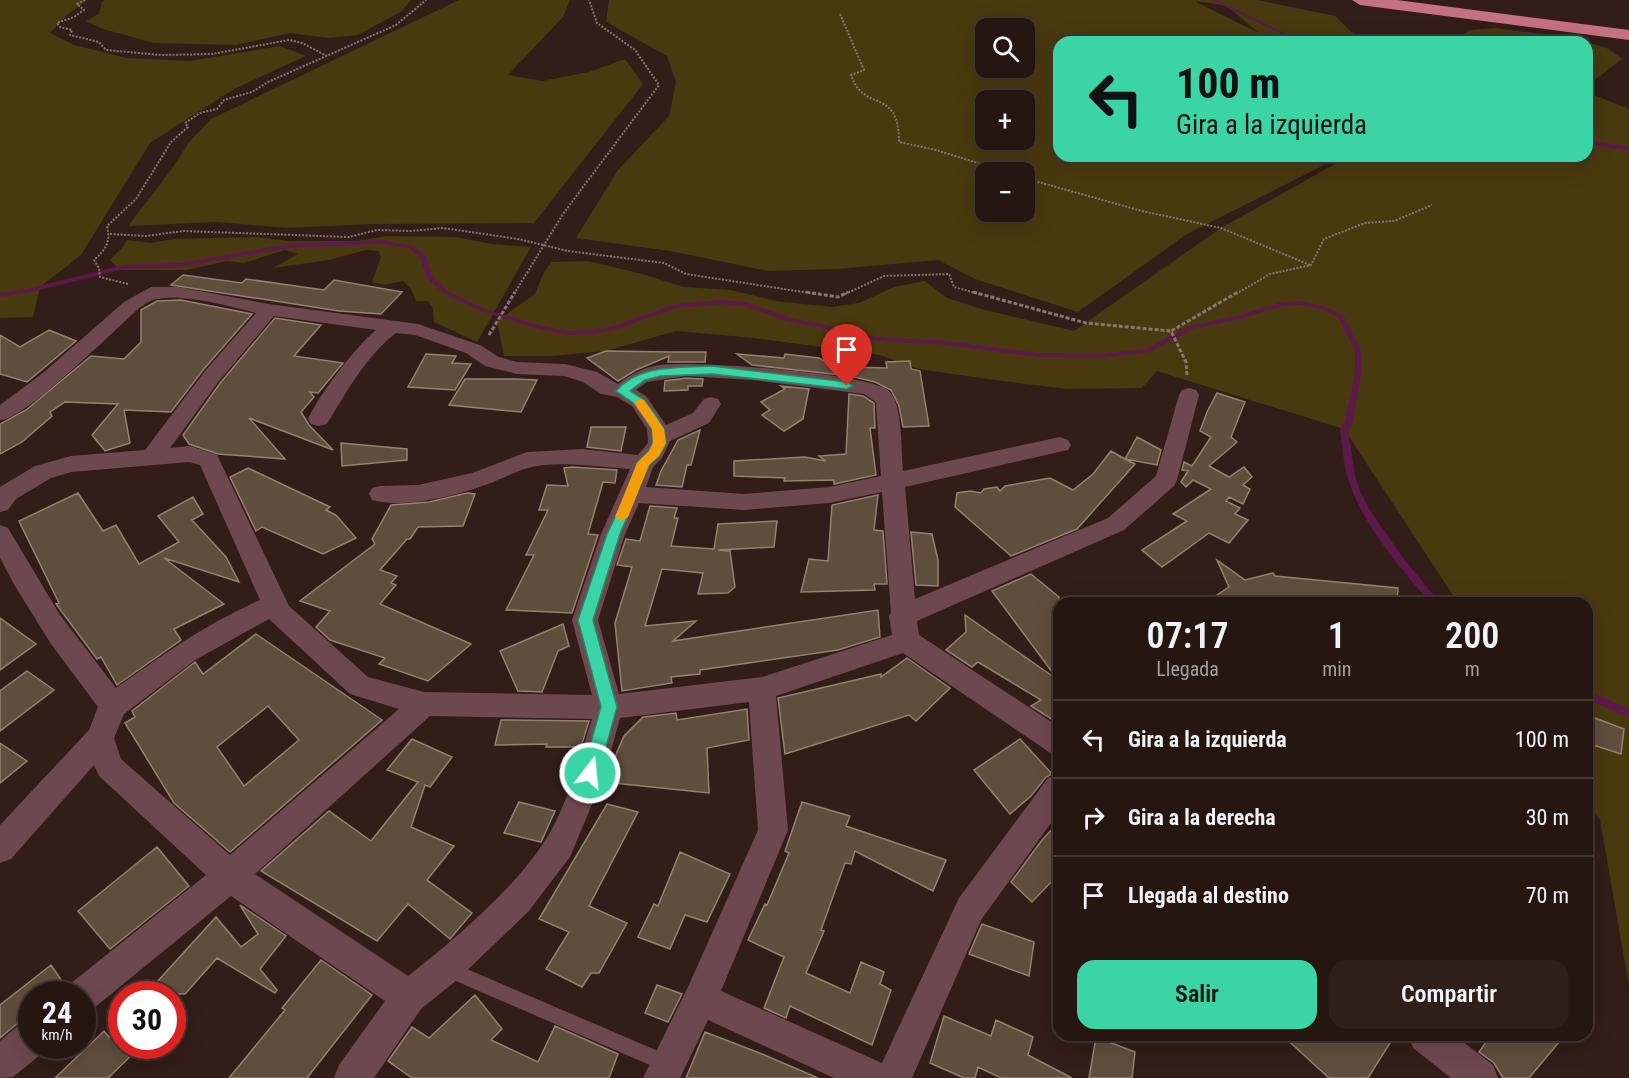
<!DOCTYPE html>
<html lang="es">
<meta charset="utf-8">
<style>
body{margin:0;font-family:"Roboto Condensed",sans-serif;background:#2e1f1b;color:#f1f3f6;height:100vh;display:flex;flex-direction:column;font-size:22px;white-space:nowrap}
*{box-sizing:border-box;margin:0}
p{font-size:20px;color:#a49f9f}
.icon{flex:none;width:33px;height:33px;fill:none;stroke:currentColor;stroke-width:2;stroke-linecap:round;stroke-linejoin:round}
.map{position:relative;flex:1;overflow:hidden}
.drawer{position:absolute;left:1053px;top:597px;width:540px;height:444px;display:flex;flex-direction:column;background:#261612;border-radius:18px;box-shadow:0 6px 24px #0002,0 0 0 2px #423532}
.drawer>*{flex:none}
.hud{position:absolute;left:1053px;top:36px;width:540px;height:126px;border-radius:18px;box-shadow:0 6px 24px #0002,0 0 0 2px #423532;background:#3ad4a5;color:#111;overflow:hidden}
.controls{position:absolute;left:975px;top:18px;display:grid;gap:12px}
.controls a{display:grid;place-items:center;width:60px;height:60px;border-radius:12px;background:#261612;box-shadow:0 6px 24px #0002,0 0 0 2px #423532;font-size:30px}
.speed{position:absolute;left:18px;top:981px;display:flex;gap:12px;font-size:30px;font-weight:700;text-align:center}
.speed>*{display:grid;place-content:center;width:78px;height:78px;border-radius:50%;background:#261612;box-shadow:0 6px 24px #0002,0 0 0 2px #423532;line-height:1}
.speed small{font-size:15px;font-weight:400}
.speed .limit{border:9px solid #d22;background:#fff;color:#111}
.pin{position:absolute;display:grid;place-items:center;width:51px;height:51px;color:#fff;margin:-62px -26px;border-radius:50% 50% 50% 0;rotate:-45deg;box-shadow:0 0 6px #0007}
.pin .icon{rotate:45deg}
.me{position:absolute;width:66px;margin:-33px;rotate:16deg;stroke-linejoin:round;filter:drop-shadow(0 0 4px #0008)}
.turn{display:flex;align-items:center;gap:21px;height:126px;padding:0 24px;font-size:27px}
.turn .icon{width:78px;height:78px;stroke-width:2.5}
.turn b{display:block;font-size:42px;line-height:51px}
.eta{display:flex;justify-content:space-evenly;align-items:center;height:102px;text-align:center}
.eta b{font-size:36px;font-weight:600;line-height:42px}
.action{display:flex;gap:12px;margin-top:auto;padding:12px 24px}
.action a{flex:1;height:69px;border-radius:18px;background:#3ad4a5;color:#111;font-size:24px;font-weight:600;line-height:69px;text-align:center}
.action a+a{background:#2e1f1b;color:#f1f3f6}
ul{padding:0;list-style:none}
li{display:flex;align-items:center;gap:18px;height:78px;padding:0 24px;border-top:2px solid #423532}
li div{flex:1}
li b{display:block;font-size:22px}
li em{font-style:normal}
.map>svg:first-child{display:block}
.green{fill:#49390f;fill-rule:evenodd}
.lines{fill:none;stroke-linecap:round;stroke-linejoin:round}
.stream{fill:#5d194a;fill-rule:evenodd}
.building{fill:#5f4d3d;stroke:#958170;stroke-width:1.5;fill-rule:evenodd}
.path-far1{stroke:#85746f;stroke-width:2;stroke-dasharray:2 1.5;stroke-linecap:butt}
.path{stroke:#85746f;stroke-width:3;stroke-dasharray:4 2;stroke-linecap:butt}
.service{fill:#6e484f;fill-rule:evenodd}
.minor{fill:#6e484f;fill-rule:evenodd}
.trunk{fill:#c47182;fill-rule:evenodd}
.route{fill:#3ad4a5;stroke:#268a6b;stroke-width:1.5}
.slow{fill:#f59e0b}
</style>
<div class="map">
<svg width="1629" height="1078" viewBox="0 0 1629 1078">
<rect width="100%" height="100%" fill="#321d18"/>
<path class="green" d="M0 0H87L68 14 50 33 74 45 127 58 190 61 280 46 306 56 234 89 150 143 81 255 40 287 33 317 0 318Z
M105 0H411L402 11 358 35 329 38 290 33 236 45 154 43 103 29 86 21 99 14 102 1Z
M459 0H570L563 17 508 75 542 81 589 72 625 59 643 84 534 223 370 224 288 228 217 222 128 226 171 170 190 141 211 119Z
M609 0H1257L1335 16 1355 35 1365 42H1059V156H1342L1187 234 1078 312 975 279 938 260 837 269 768 271 670 251 576 238 618 170 669 116 676 82 667 56 606 22ZM1196 1 1227 6 1259 33 1196 2ZM986 28H1024V68H986ZM986 100H1024V140H986ZM986 172H1024V212H986Z
M1496 28 1550 35 1586 42H1449L1470 30Z
M1587 42 1607 48 1622 59 1592 82 1591 94 1629 109V986L1600 820 1587 801V603H1458L1344 429 1157 371 1142 388 1067 389 995 380 918 369 880 355 754 338 676 331 606 351 552 356H504L497 321 535 294 544 272 552 262 588 261 642 274 684 287 731 290 776 301 832 307 859 303 894 287 925 281 947 298 985 310 1074 331 1221 228 1349 156H1587Z
M387 236 455 237 492 244 531 247 477 342 434 322 433 308 428 301H416L411 289 403 281 384 285 372 282 381 257 378 251 366 250 329 260 273 268 298 254 285 250 244 263 227 261 187 270H120L110 260 122 248 127 240 150 243 174 239 257 237 289 241H357Z"/>
<g class="lines">
<path class="stream" d="M1212 0H1217L1303 42H1298Z
M1587 140 1629 147V151L1587 144Z
M382 240 413 246 426 256 432 276 447 291 485 309 542 326 569 331 595 330 617 325 675 304 722 300 745 302 788 317 826 325 848 332 887 338 938 340 1038 353 1101 354 1146 349 1189 326 1237 316 1282 302 1302 301 1326 307 1343 315 1361 351V375L1352 425 1348 430 1355 476 1360 491 1368 507 1403 558 1440 603H1431C1399 567 1360 522 1347 475 1343 460 1342 444 1340 429L1344 424 1355 375V351L1338 317 1322 309 1302 305 1283 306 1240 319 1193 329 1150 352 1101 358 1038 357 938 344 887 342 847 336 825 329 784 320 744 306 722 304 676 308 621 328 595 334 569 335 539 329 481 311 443 293 426 277 421 258 409 248 382 244 288 248 180 267 124 269 31 292 0 297V293L31 288 124 265 180 263 288 244Z
M1587 690 1629 709V718L1587 699Z"/>
</g>
<path class="building" d="M183 275 242 283 246 279 324 290 334 280 402 292 381 314 339 311 171 285Z
M181 300 252 314 203 370 171 412 124 410 130 443 105 451 92 435 118 404 65 402 50 412 52 416 22 442 0 454V424L26 410 91 356 124 359 141 342V310L157 301Z
M275 318 321 325 294 356 343 363 318 393 310 392 314 397 301 412 309 425 333 450 249 418 285 459 218 454 189 444 183 435 221 382Z
M49 330 76 341 27 382 0 374V335L20 347Z
M606 351 670 352H706L705 362H668L669 356 636 370 618 381 587 358Z
M426 354 456 356 452 363 471 364 455 390 408 387Z
M737 354 784 358 785 354 819 358 850 376 752 365Z
M910 361 911 369 920 371 929 426 903 427 899 406 891 390 875 382 850 376V367L887 368 886 362Z
M686 378 703 379 702 386H688V390L664 391 665 381Z
M465 379H514L537 380 521 412 449 405Z
M781 386 809 389 803 419 784 431 762 415 770 410 761 402 785 389Z
M1217 393 1245 402 1231 437 1237 442 1209 466 1229 477 1244 467 1252 477 1243 485 1250 489 1243 504 1229 497 1226 501 1240 508 1235 514 1248 520 1229 543 1209 533 1162 567 1142 550 1187 521 1173 514 1211 489 1193 480 1186 487 1181 482 1188 471 1182 470 1184 462 1192 466 1211 437 1200 431 1207 412Z
M849 394 863 396 874 403 875 428H870L876 475 834 484V480L784 481 785 478 734 476V461L805 457 826 461 819 456 846 454Z
M591 427H626L621 451 587 447Z
M700 430 691 465H687L682 487 656 485 661 471 678 440Z
M1137 437 1161 450 1157 465 1125 459 1135 464 1077 529 1011 556 955 507 957 493 970 491 981 493 984 489 997 487 1000 491 1005 486 1050 478 1073 490 1093 474 1111 451 1125 459Z
M341 443 407 449V460L342 466Z
M572 467 617 470 615 483 603 482 588 534 598 535 572 613 506 610 534 555H526L548 510H539L547 485 568 486 564 468Z
M248 468 330 507 326 510 336 515 356 538 323 554 262 527 256 531 230 477Z
M78 493 103 531 116 525 139 564 179 542 158 516 193 497 203 514 192 520 226 557 239 582 164 558 224 604 174 629 181 640 117 685 101 657 97 659 56 604 59 603 19 521Z
M467 493 475 494 463 526 418 527 410 539H407L380 570 397 576 391 583 396 585 380 604 471 644 428 681 379 664 385 658 330 640 316 627 330 611 300 601 375 544 372 539 391 505 429 502Z
M878 495 874 530 883 531 887 584H874L875 590 801 592 809 559 828 561 832 505Z
M650 506 677 508 674 518H678L671 546 714 549 718 524 777 521 774 547 718 550 730 551 735 587 728 593 698 594 703 573 662 569 645 626 696 621 673 641 878 610 880 637 838 650 700 670V674L671 677 672 683 622 691 615 623 632 567 617 565 626 539 640 541Z
M911 532 932 534 938 560V586L916 585Z
M1217 560 1245 580 1273 573 1275 576 1398 588 1397 603H1205L1229 587Z
M1031 574 1059 597V724L1031 706 1041 700 978 662 972 667 946 650 966 632 965 615 1058 680 992 591Z
M0 618 36 644 0 670Z
M563 624 569 646 558 651 542 692 518 691 500 651Z
M256 634 382 720 230 852 174 803 125 723 135 717 132 711 195 662 203 674ZM268 706 299 740 244 786 217 747Z
M907 658 950 688 916 721 909 715 785 754 778 698 881 674V677Z
M27 671 54 690 0 731V691Z
M747 709 749 740 707 748 709 793 604 782 624 736 643 717 676 713 677 720Z
M1587 715 1624 729 1621 754 1587 743Z
M501 720 589 721 581 747H546L547 744 495 745Z
M412 739 452 757 430 787 425 785 411 827 454 846 427 880 472 913 450 939 408 904 377 941 261 871 329 811 371 841 418 782 387 770Z
M1020 739 1052 774 1046 777 1031 796 1010 814 974 770Z
M0 743 27 761 0 783Z
M519 802 555 811 541 842 504 833Z
M802 802 850 816 846 826 946 860 933 891 855 851 851 864 845 863 821 930 824 931 806 973 850 993 861 962 884 972 880 984 891 990 872 1045 790 1006 786 1018 764 1008 784 957 748 940 765 904 767 905 789 853 785 851Z
M607 804 638 812 589 906 627 923 599 973H591L582 987 546 969 569 932 539 919Z
M1059 822V874L1032 902 1011 882 1042 840Z
M157 847 189 886 110 949 78 911Z
M680 852 730 874 707 922 685 915 670 949 638 937 654 904 658 906Z
M240 905 286 936 260 969 277 990 275 993 217 958 185 994H146L216 917 241 947 258 934Z
M982 924 1034 942 1029 976 969 954Z
M321 960 372 995 307 1078H229L285 1010 282 1008Z
M51 965 66 987 63 994H32V1018L18 1023 0 1038V1005Z
M657 985 682 994 668 1022 645 1013Z
M475 995 502 1029 491 1040 538 1062 555 1026 618 1054 609 1078H412L388 1061 412 1027 429 1038Z
M944 1016 991 1036 996 1020 1033 1037 1028 1055 1072 1078H1001L978 1067 975 1078H964L930 1063Z
M122 1022V1046H141L108 1078H55L104 1031 109 1037Z
M705 1032 762 1054 818 1078H686Z
M1282 1035H1395L1368 1078H1329Z
M1491 1035H1565L1529 1078H1503L1494 1063 1479 1052Z
M1096 1037 1135 1052 1132 1078H1089Z"/>
<g class="lines">
<path class="path-far1" d="M85 0 77 4 84 10 74 17 57 23 60 27 72 30 70 35 99 42 106 50 161 55 212 54 289 40 302 43 327 56
M840 14 864 70 851 75C864 114 899 86 899 142L936 150 1007 172
M1024 178 1142 211 1221 228 1310 265
M110 234 146 236 183 231 349 237 377 230 411 231 443 228 518 239 568 251 664 263 686 274 816 294
M128 284 100 277 99 268 94 260C106 249 111 242 107 226L136 199 171 142 188 127 185 123 200 113 217 109 224 100 252 92 268 82 396 25 426 0
M514 294 563 214 659 85 635 50 597 23 589 0
M845 294 884 276 949 274 954 287 979 294
M1236 294 1270 274 1311 265 1324 239 1365 223 1394 221 1432 205"/>
<path class="path" d="M806 292 838 297 848 292
M973 292 1086 323 1171 331
M489 335 515 292
M1187 375 1186 362 1171 331 1238 292"/>
<path class="service" d="M448 961 672 1057 675 1063 672 1069 666 1072 442 975 440 969 442 963Z"/>
<path class="minor" d="M151 287H178L269 304 418 324 480 345 499 357 517 362 565 364 597 372 618 384C631 374 643 368 659 365 691 360 870 373 889 391 903 405 901 451 903 471L1060 437 1068 440 1071 445 1068 450 905 487 915 599 1108 518 1156 476 1179 395 1182 390 1189 388 1196 390 1199 395 1177 480 1174 486 1124 530 917 621 919 635 1059 727V756L1049 752 903 653 776 696 788 830 721 991 882 1063 959 898 1048 778 1059 774V812L981 920 912 1078H834L708 1020 680 1078H643L688 987 758 830 749 702 620 718 605 773 570 857 528 912 457 980 421 1009 374 1078H334L339 1065 385 1001 231 896 94 1008 82 1013V994H65L70 984 206 875 99 776 94 765 11 859 0 863V825L89 730 98 707 51 644 15 586 0 558V525L8 528 60 615 116 688C162 655 208 623 260 600L200 465 189 462 71 472 51 478 16 499 8 510 0 512V487L35 466 71 456 145 450 205 371 256 313C228 306 186 294 157 299 144 301 130 317 121 325 102 342 20 422 0 420V405L43 373 124 302ZM274 316 376 330C355 347 319 395 308 419L311 424 319 426 327 424C346 393 366 356 396 333L415 335 466 353 485 366 517 374 564 376 583 382 601 394 617 397 632 406 647 429 648 443 638 455 582 449 527 452 472 473 418 485 380 486 372 488 369 494 372 500C402 509 456 496 485 485 500 480 514 472 528 468 556 460 600 467 630 469L601 534 572 620 592 695 424 692 368 677 289 606 217 455 190 446 170 448 219 381ZM686 376 752 380 864 394 876 402 881 476 829 487 744 494 646 487 653 467 662 458 670 441 709 423 721 404 718 399 711 397 704 399 693 413 666 425 646 396 636 390 647 382ZM882 492 891 613 889 616 892 635 762 677 619 694 598 620 625 534 639 503 744 510 829 503ZM269 619 350 694 399 709 230 855 121 759 114 738 124 714 195 660ZM430 716 592 719C580 756 568 803 548 836 516 888 456 938 408 976L255 874Z
M32 1020V1046H47L45 1051 13 1077 0 1078V1041L19 1025Z
M1408 1035H1454L1493 1065 1498 1078H1451L1413 1048Z"/>
<path class="trunk" d="M1352 0H1397L1629 30V40L1360 5Z"/>
</g>
<path class="route" d="M712 366 847 382 853 386 847 389 712 374 661 376 645 380 630 391 643 399 655 414 664 429 666 443 659 456 649 465 620 534 593 620 617 707 599 773 596 778 590 780 584 778 582 773 601 707 578 620 607 534 626 494 637 463 649 451 653 443 652 429 646 420 635 404 616 391C639 364 679 368 712 366Z"/>
<path class="slow" d="M640 399 644 400 664 429 666 443 659 456 649 465 628 517 622 521 615 517 637 463 649 451 653 443 652 429 634 403Z"/>
</svg>
<div class="controls">
<a><svg class="icon" aria-label="search" viewBox="0 0 24 24"><circle cx="10" cy="10" r="6"/><path d="M15 15l6 6"/></svg></a>
<a>+</a>
<a>−</a>
</div>
<div class="speed"><div>24<small>km/h</small></div><div class="limit">30</div></div>
<div class="pin" style="left:847px;top:386px;background:#d93025"><svg class="icon" aria-label="arrive" viewBox="0 0 24 24"><path d="M6 21V4h12l-3 4 3 4H6"/></svg></div>
<svg class="me" style="left:590px;top:773px" viewBox="-20 -20 40 40"><circle r="17" fill="#3ad4a5" stroke="#fff" stroke-width="3"/><path d="M0-11L8 9 0 5-8 9z" fill="#fff"/></svg>
<div class="hud">
<div class="turn"><svg class="icon" aria-label="left" viewBox="0 0 24 24"><path d="M17 20v-9H6M10 6l-5 5 5 5"/></svg><div><b>100 m</b>Gira a la izquierda</div></div>
</div>
<section class="drawer">
<div class="eta">
<div><b>07:17</b><p>Llegada</p></div>
<div><b>1</b><p>min</p></div>
<div><b>200</b><p>m</p></div>
</div>
<ul>
<li><svg class="icon" aria-label="left" viewBox="0 0 24 24"><path d="M17 20v-9H6M10 6l-5 5 5 5"/></svg><div><b>Gira a la izquierda</b></div><em>100 m</em></li>
<li><svg class="icon" aria-label="right" viewBox="0 0 24 24"><path d="M7 20v-9h11M14 6l5 5-5 5"/></svg><div><b>Gira a la derecha</b></div><em>30 m</em></li>
<li><svg class="icon" aria-label="arrive" viewBox="0 0 24 24"><path d="M6 21V4h12l-3 4 3 4H6"/></svg><div><b>Llegada al destino</b></div><em>70 m</em></li>
</ul>
<div class="action"><a>Salir</a><a>Compartir</a></div>
</section>
</div>
